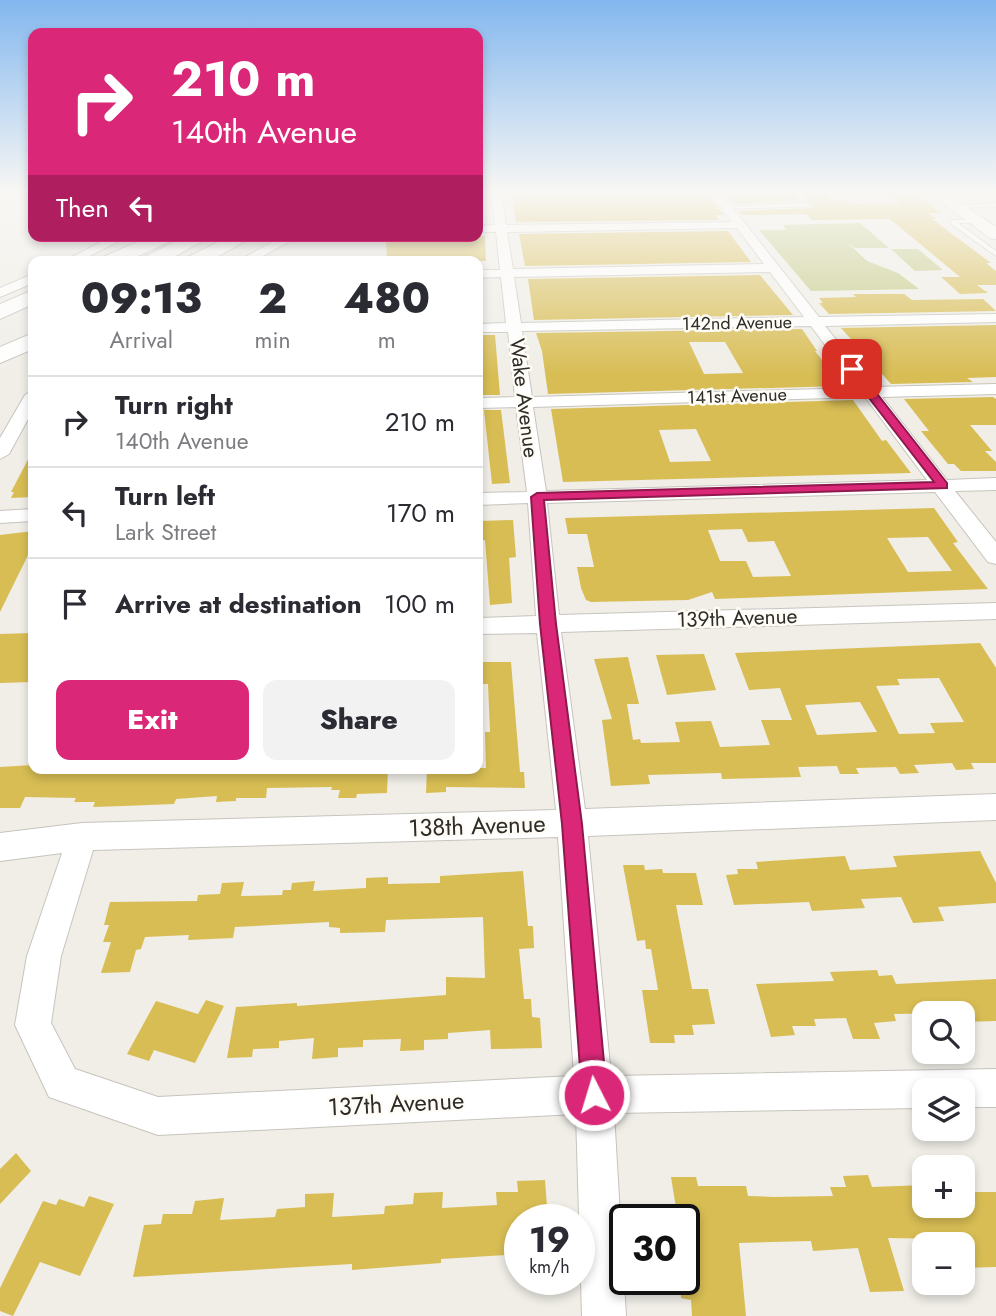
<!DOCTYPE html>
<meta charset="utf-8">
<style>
body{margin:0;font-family:Jost,sans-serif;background:#f2f2f3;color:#2b2b33;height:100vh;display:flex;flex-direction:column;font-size:26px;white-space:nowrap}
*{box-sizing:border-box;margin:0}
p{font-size:23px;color:#7c7c81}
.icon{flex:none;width:38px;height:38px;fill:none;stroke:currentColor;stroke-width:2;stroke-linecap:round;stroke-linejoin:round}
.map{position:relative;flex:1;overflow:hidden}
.side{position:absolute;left:28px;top:256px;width:455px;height:518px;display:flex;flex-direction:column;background:#fff;border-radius:14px;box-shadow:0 4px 10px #0003}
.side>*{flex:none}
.banner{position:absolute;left:28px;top:28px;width:455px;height:214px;border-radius:14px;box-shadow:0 4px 10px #0003;background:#db2777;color:#fff;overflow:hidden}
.fabs{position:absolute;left:912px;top:1001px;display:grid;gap:14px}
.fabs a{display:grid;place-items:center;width:63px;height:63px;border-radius:14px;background:#fff;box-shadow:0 4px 10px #0003;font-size:35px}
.speed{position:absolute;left:504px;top:1204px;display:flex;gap:14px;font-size:35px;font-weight:700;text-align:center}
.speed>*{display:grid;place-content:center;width:91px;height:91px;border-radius:50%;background:#fff;box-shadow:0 4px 10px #0003;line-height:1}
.speed small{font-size:18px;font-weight:400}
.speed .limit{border:4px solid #111;border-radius:10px;background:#fff;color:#111}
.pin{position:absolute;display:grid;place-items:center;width:60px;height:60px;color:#fff;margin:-30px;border-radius:14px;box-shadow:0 4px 10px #0006}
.me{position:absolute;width:77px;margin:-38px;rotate:355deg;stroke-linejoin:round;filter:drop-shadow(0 0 5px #0008)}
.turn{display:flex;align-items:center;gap:24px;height:147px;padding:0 28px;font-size:32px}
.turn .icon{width:91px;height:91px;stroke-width:2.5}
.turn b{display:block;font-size:49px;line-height:60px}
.then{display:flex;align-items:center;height:66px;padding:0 28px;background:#0003;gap:14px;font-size:26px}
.eta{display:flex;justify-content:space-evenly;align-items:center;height:119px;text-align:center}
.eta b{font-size:42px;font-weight:800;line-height:49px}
.primary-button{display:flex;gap:14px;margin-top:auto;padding:14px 28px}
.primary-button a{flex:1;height:80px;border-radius:14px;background:#db2777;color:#fff;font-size:28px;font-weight:800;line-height:80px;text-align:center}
.primary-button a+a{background:#f2f2f3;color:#2b2b33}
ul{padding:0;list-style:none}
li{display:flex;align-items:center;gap:21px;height:91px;padding:0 28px;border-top:2px solid #e1e1e2}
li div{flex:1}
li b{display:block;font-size:26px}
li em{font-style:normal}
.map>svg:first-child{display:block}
.green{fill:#c2c87f}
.building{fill:#d8bd54;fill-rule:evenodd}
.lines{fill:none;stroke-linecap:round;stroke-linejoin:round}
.lane-casing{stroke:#c6c4bd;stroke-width:2}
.street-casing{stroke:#c6c4bd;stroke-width:2}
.secondary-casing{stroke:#c6c4bd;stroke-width:2}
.highway-casing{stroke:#c6c4bd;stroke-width:2}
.lane{fill:#fff;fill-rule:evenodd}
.street{fill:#fff;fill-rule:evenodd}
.secondary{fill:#fff;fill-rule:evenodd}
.highway{fill:#fff;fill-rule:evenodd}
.route{fill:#db2777;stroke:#8e194d;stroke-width:2}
.labels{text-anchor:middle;stroke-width:5;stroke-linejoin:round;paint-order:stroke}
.far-street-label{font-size:18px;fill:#2d2c29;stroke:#fefcf4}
.street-label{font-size:21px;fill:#2d2c29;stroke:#fefcf4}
.near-street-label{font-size:24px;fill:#2d2c29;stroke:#fefcf4}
</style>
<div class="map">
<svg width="996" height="1316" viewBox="0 0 996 1316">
<rect width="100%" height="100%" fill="#f0eee7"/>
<path class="green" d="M860 223 889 248H855L848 243 867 261 898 273 919 289 811 291 759 230H786L783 225Z
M891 249H918L943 270 915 271Z"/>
<path class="building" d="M572 192 591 196 708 194 724 215H716L719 220 516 222 511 192Z
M757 192H792L799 201 733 204 725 194Z
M803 192H821L830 199 845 200 850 204 900 203 888 193H915L941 213H928L937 219H932L991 263H986L996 271V285H977L988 293 960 294 941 277H960L890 219 812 220 806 214 742 215 739 211 813 208Z
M728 231 751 262 525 266 519 234Z
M485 236 486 261H387L386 237Z
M760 275 793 315 534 320 528 279Z
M853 294H904L912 300 983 299 996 311 829 314 819 303H823L819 298 856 297Z
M996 325V377L967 378 973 382 891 384 841 328Z
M802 329 817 351H815L842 386 548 394 542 351 536 333ZM689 342H725L743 373 704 374Z
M479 335H495L500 395H483Z
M993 397 996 399V425H970L992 451H985L996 462V471H961L954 464H948L921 431H929L904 399Z
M853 400 882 441 886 440 911 473 563 482 551 409ZM696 429 711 461 670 462 659 430Z
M484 410H501L510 483 492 484Z
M33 450V497L11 498 14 492H11Z
M934 508 958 542 953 543 988 589 715 599 712 592 688 600 591 602 586 600 581 588 577 567H594L587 534H568L565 518ZM742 529 748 542 774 541 791 576 753 577 746 561H720L708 530ZM928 537 952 571 908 572 887 538Z
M513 520 516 557 509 558 512 603 490 605 485 540 480 541 479 521Z
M33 531V545L0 612V535Z
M33 633V682L0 683V634Z
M980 643 996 668V763H971L974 769 956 770 952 763 914 765 919 773 900 774 896 767 856 768 859 774H840L837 766 798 767 801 777 722 779 721 773 648 775 650 784 611 786 602 720 612 719 594 659 628 657 639 704H627L633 740 640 739 641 743 680 742 675 722 711 721 720 747 770 745 761 720H792L780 688 749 690 735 653ZM939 678 964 722 930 723 935 733 899 734 876 686 900 685 897 679ZM860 702 877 732 817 735 805 705Z
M704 654 716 690 667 695 656 655Z
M482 662H511L520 772H524L525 788 446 787V792L426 793 427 768H486L485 732H490L488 684H483Z
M33 765V768H93L91 774 134 771 135 768H388L387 793 357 794 356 798H338L340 790H331L332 787 267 788 266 798H236V801L216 802 217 796 176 799 174 804 123 806 93 807 95 802H74L76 798 25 797 20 808H0V767Z
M980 851 996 883V903L938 907 944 921 913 923 901 897 861 899 865 908 812 911 809 902 734 905 726 875 738 874 737 869H758L756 862 845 856 850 870 897 867 893 856Z
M623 865H644L645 870 662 869 663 873H696L703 905H676L692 989H708L715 1024 692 1025 694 1035H674L675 1043H650L642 990H658L651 949H646L645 940 637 941Z
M523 871 528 926H533L534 948 519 949 524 999H531L532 1017 540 1018 542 1048 491 1049 490 1030 448 1033V1039L424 1040V1050L400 1051 401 1039 363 1040V1047L338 1048V1057L312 1059 314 1038 279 1041V1048L253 1049 252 1057 227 1058 236 1007 297 1003V1006L446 995V977L485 978 483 917 386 920 385 932 340 933V928L329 927V922L235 927 233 938 188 940 189 935 145 937 141 949 136 950 130 972 101 973 111 942H103L109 925H104L110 902 197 901 198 895 220 894 222 883 244 882 241 896 282 895 283 890H291L292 883 315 881 313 891 366 888V878L388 877V884L440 883V876Z
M877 970 879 976 892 975 896 984 996 979V1021L962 1022V1013L894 1014 896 1021 874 1023 880 1039H853L846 1018 814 1019 816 1026H792L795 1035 771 1037 756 984 834 981 830 972Z
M206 1000 224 1006 195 1063 154 1050 149 1061 127 1054 156 1001 198 1014Z
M16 1153 31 1171 0 1204V1169Z
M868 1175 872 1187 924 1185V1206H962V1192H996V1267L962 1268V1244H947L945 1239 888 1238 904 1291 870 1292 858 1248 813 1251 811 1241 739 1243 746 1316H692L691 1300 681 1298 680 1279H684V1220H678L671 1177H696L698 1186H746L748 1196 774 1197 833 1196 830 1187H846L843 1176Z
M545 1180 548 1220H520V1254L441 1259V1263L352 1270V1264L133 1277 144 1225 161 1224 163 1214H192L195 1201 224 1198 220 1220 275 1217 277 1209 305 1207V1194L334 1193 332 1217 384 1214 385 1206 413 1204 414 1193 443 1192 442 1208 497 1205 496 1192H518L517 1181Z
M89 1196 114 1204 80 1276 40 1262 13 1316 0 1311V1288L43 1201 56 1205 59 1199 84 1207Z"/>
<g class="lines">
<defs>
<path id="lane" d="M795 192H800L811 206 727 209 724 207 805 203Z
M996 203V207L954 208 951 206Z
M952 220H979L977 223H958L996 251V256L950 223Z"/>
<path id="street" d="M491 192H501L506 225 732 222 710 192H720L819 317 996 314V322L825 326 874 387 996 384V394L882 397 947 480 996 478V490L955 491 996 542V564L988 562 935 492 547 503 559 615 996 603V619L561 632 585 809 996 794V820L588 836 611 1076 996 1069V1107H962V1090H924V1108L614 1113 626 1316H582L576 1114 158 1135 49 1097 15 1025 27 956 62 853 0 861V833L82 823 556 810 537 633 478 634V618L536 616 528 503 478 505V493L527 492 516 407 478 408V398L515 397 508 332H478V324L506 323 501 277 478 278V270H500L496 232H478V226L495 225ZM737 228 764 264 513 269 507 232ZM770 272 804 317 521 323 514 277ZM811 326 857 388 532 397 522 331ZM865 397 927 480 546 491 533 407ZM558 837 574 1076 158 1097 75 1069 51 1023 61 956 93 850Z
M113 236H129L80 261H64Z
M283 236H299L254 261H238Z
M33 274V283L0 297V288Z
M33 390V410L9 454 0 459V438L25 395Z
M33 509V521L0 523V511Z"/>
<path id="secondary" d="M928 192H945L996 227V239L990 238Z"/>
<path id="highway" d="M151 236H176L173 240 127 261H100L103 257Z
M187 236H211L167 261H141L144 257Z
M230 236H254L210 261H185L188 257Z
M33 290V304L0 319V304Z
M33 333V349L0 363V347Z"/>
</defs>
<use href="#lane" class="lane-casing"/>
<use href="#street" class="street-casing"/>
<use href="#secondary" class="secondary-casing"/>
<use href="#highway" class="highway-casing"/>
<use href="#lane" class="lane"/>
<use href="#street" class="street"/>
<use href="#secondary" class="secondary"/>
<use href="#highway" class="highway"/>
</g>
<linearGradient id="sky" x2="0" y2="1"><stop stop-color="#83b7ef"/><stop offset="0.51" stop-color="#f8f7f4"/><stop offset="1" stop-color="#f8f7f4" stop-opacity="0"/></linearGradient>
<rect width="996" height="376" fill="url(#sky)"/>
<path class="route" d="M848 367H856L947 483V488L544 500 556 624 582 824 607 1095 603 1103 594 1107 586 1103 582 1095 562 824 540 624 531 497 537 493 934 482 848 371Z"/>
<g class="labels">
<g class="far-street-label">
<text transform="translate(737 323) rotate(-1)" y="6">142nd Avenue</text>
<text transform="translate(737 396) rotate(-2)" y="6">141st Avenue</text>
</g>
<g class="street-label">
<text transform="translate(524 398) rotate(83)" y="7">Wake Avenue</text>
<text transform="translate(737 618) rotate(-2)" y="7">139th Avenue</text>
</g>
<g class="near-street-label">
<text transform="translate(477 826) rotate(-2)" y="8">138th Avenue</text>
<text transform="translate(396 1104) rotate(-3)" y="8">137th Avenue</text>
</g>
</g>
</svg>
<div class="fabs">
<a><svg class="icon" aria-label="search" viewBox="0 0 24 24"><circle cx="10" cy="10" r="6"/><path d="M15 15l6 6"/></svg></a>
<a><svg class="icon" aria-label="layers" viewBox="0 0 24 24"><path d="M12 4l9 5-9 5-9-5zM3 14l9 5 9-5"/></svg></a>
<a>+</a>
<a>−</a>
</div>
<div class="speed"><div>19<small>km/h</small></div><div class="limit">30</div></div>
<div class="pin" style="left:852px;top:369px;background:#d93025"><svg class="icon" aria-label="arrive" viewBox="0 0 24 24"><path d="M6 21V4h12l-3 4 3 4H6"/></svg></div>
<svg class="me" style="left:594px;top:1095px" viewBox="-20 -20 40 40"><circle r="17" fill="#db2777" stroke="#fff" stroke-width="3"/><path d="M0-11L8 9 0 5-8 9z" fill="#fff"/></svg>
<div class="banner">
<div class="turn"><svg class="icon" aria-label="right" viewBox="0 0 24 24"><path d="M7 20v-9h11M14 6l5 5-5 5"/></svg><div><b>210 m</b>140th Avenue</div></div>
<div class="then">Then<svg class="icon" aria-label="left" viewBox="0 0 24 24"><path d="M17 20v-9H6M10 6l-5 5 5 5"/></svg></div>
</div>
<section class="side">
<div class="eta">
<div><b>09:13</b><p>Arrival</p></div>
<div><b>2</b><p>min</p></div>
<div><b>480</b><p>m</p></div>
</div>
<ul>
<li><svg class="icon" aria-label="right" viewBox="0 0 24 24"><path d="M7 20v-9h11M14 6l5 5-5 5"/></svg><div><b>Turn right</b><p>140th Avenue</p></div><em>210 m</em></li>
<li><svg class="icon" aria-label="left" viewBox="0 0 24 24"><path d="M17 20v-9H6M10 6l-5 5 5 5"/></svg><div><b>Turn left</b><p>Lark Street</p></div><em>170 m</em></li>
<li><svg class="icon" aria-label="arrive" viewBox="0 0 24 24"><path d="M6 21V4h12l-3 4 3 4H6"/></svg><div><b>Arrive at destination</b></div><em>100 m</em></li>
</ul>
<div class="primary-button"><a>Exit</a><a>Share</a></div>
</section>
</div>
